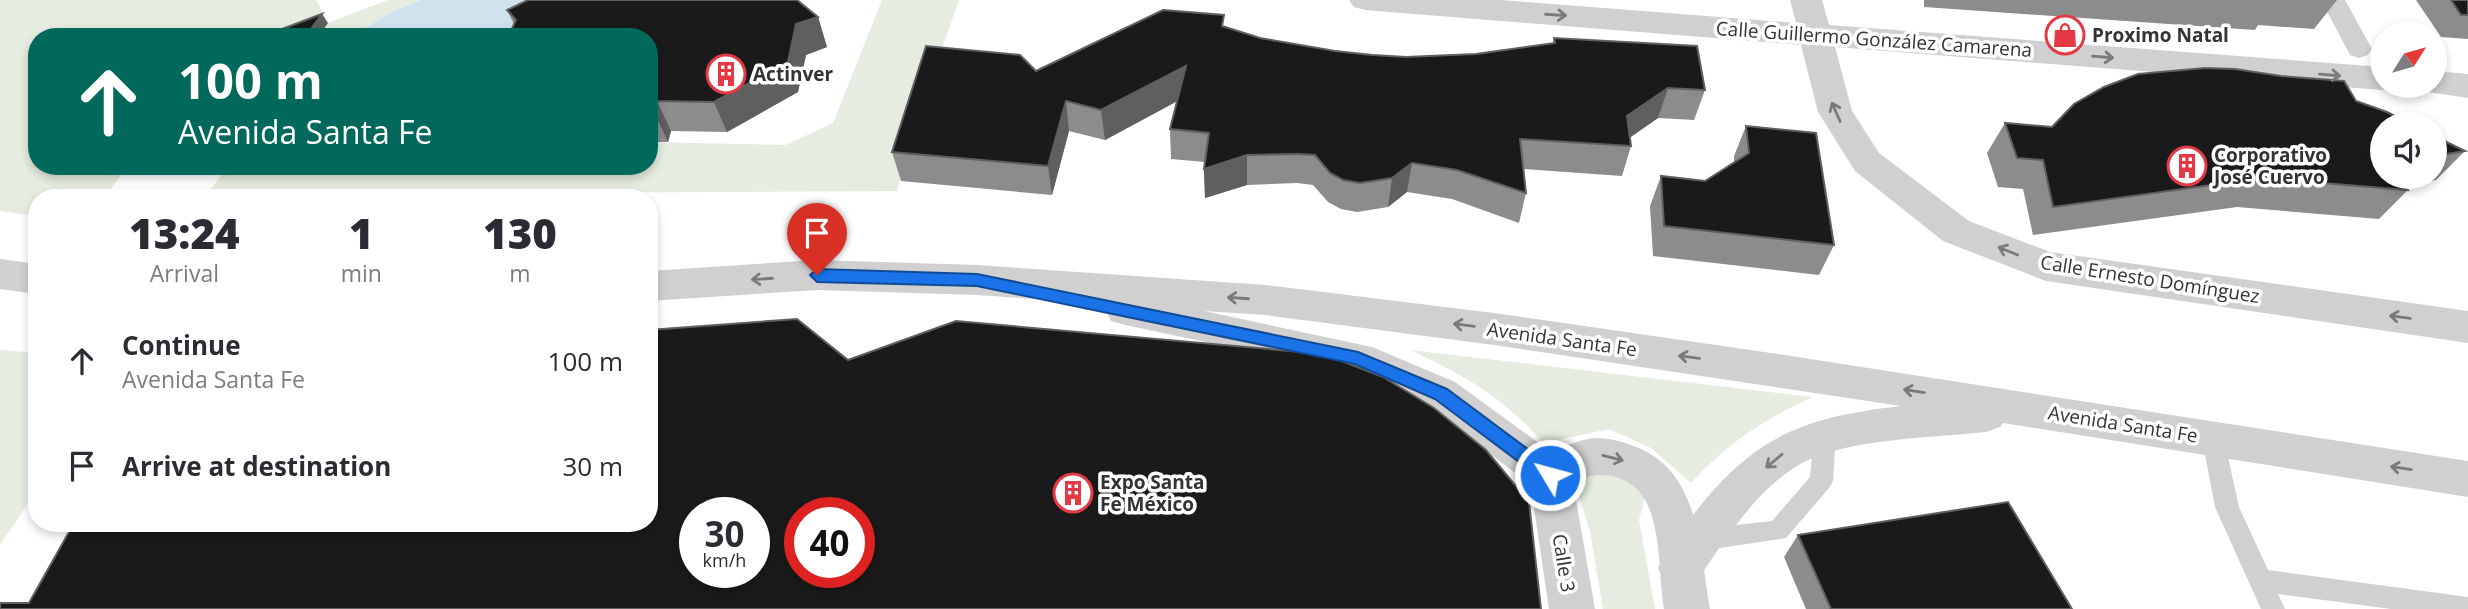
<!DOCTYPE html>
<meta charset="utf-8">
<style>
body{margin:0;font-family:"Open Sans",sans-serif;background:#f2f2f3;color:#2b2b33;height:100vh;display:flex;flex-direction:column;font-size:26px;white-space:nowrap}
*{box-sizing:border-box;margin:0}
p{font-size:23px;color:#7c7c81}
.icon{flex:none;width:38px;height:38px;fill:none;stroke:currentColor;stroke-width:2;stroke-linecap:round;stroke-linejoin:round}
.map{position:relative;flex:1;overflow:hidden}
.drawer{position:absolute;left:28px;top:189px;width:630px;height:343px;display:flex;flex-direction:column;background:#fff;border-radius:28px;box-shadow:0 4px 10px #0003}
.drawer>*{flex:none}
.guide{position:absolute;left:28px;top:28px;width:630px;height:147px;border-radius:28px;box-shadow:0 4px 10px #0003;background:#00695c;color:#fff;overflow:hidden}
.needle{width:46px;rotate:53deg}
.fabs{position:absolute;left:2370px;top:21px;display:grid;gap:14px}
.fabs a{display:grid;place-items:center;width:77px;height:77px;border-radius:50%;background:#fff;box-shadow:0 4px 10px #0003;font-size:35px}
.speed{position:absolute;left:679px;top:497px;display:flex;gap:14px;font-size:35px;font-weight:700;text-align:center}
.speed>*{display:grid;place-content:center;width:91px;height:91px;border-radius:50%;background:#fff;box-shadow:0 4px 10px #0003;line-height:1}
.speed small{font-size:18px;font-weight:400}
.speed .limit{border:10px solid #d22;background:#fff;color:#111}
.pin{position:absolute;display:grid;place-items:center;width:60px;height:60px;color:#fff;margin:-72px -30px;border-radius:50% 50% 50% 0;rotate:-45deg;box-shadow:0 0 7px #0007}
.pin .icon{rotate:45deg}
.me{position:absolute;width:77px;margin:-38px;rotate:307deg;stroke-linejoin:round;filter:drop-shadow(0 0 5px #0008)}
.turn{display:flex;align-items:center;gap:24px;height:147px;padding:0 35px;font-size:32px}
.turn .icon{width:91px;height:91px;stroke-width:2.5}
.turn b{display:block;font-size:49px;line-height:60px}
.eta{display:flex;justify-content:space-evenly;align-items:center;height:119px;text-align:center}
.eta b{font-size:42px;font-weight:800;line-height:49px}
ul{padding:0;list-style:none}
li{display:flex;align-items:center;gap:21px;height:105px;padding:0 35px}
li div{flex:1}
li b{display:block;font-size:26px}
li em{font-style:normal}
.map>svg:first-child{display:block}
.green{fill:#e6ecdf}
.water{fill:#cfe2ee}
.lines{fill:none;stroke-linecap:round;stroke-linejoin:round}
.service{fill:#d0d0d0;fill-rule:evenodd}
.pedestrian{fill:#d0d0d0;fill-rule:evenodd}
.minor{fill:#d0d0d0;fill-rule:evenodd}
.tertiary{fill:#d0d0d0;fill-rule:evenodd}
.wall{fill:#8c8c8c}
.shaded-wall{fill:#5f5f5f}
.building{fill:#1a1a1a;stroke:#5f5f5f;stroke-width:2;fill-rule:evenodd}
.oneway{stroke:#7a7a7a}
.route{fill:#1a73e8;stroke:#114b97;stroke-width:2}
.labels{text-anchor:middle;stroke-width:7;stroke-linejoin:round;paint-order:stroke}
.poi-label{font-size:19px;font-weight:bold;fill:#333;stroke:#fff;text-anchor:start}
.street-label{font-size:19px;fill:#333;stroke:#fff}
</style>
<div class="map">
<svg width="2468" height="609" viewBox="0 0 2468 609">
<rect width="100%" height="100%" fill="#fff"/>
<path class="green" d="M0 0H316L328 23 388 0H421C397 9 374 19 356 37H318L326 24 293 37H37V166H127L105 198H37V216L0 211Z
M882 0H959L914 129 897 191 207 195 227 166H405L412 171 537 173 550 166H649V142L785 145 833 123Z
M0 350 37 353V490L0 545Z
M1410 350 1813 397C1766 418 1726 444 1691 483L1651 448 1609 429 1543 443C1505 398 1462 374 1410 350Z
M1596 464 1647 489 1639 520 1655 609H1603L1590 532 1579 495 1585 472Z"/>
<path class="water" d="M421 0H569L493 37H356C374 19 397 9 421 0Z"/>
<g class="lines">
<path class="service" d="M1825 425 1833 428 1836 435 1833 481 1829 488 1786 538 1700 551 1692 548 1688 540 1692 532 1700 529 1772 521 1810 477 1814 435 1817 428Z
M2213 429 2221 432 2224 439 2239 507 2268 570 2468 597V609H2391L2278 594 2285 609H2261L2215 507 2202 439 2205 432Z"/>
<path class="pedestrian" d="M2321 0H2345L2372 49 2368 55 2359 58 2350 55Z"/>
<path class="minor" d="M1349 0H1500L1796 23 1790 0H1822L1829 25 2382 67V86L2394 87 2382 90 1835 47 1852 111 1879 153 1969 221 2050 252 2468 311V343L2046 281 1943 241 1855 171 1818 112 1801 45 1365 10 1354 7Z
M2434 71 2468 74V98L2422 91 2419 86H2434Z
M1594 438C1609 438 1622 441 1636 447 1701 472 1699 550 1710 609H1664C1659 577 1661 538 1649 508 1636 475 1600 467 1573 483L1595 609H1549L1529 475C1540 453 1570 442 1594 438Z"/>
<path class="tertiary" d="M0 259 37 264V294L0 289Z
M817 260 977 265 1265 285 1494 313 1778 354 2468 461V497L2003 423 2000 427 1986 432C1933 438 1849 438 1802 463 1756 489 1725 540 1696 582L1680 588 1664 582 1658 568C1668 547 1683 528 1697 510 1757 434 1807 417 1901 406L1494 345 1265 315 1204 311 1372 347 1455 382 1565 462 1571 475 1565 488 1550 493 1535 488 1427 406 1352 373 1125 325 1111 321 1106 310 1109 304 977 295 817 290 649 301V271Z"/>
</g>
<path class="wall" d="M1924 0H2337L2314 29 2258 25 2255 30 1924 7Z
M2416 0H2468V39L2441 37Z
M507 10 818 17 827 47 806 55 798 92 727 132 671 131 668 142H649V37L514 24Z
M1224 27 1260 38 1335 51 1406 57 1476 54 1553 43 1554 38 1705 90 1694 120 1658 118 1630 137 1631 146 1622 176 1523 169 1526 193 1519 223 1452 199 1407 192 1388 207 1357 212 1341 209 1328 202 1313 185 1297 183 1247 185 1205 198 1204 169 1205 162 1171 159 1170 129 1177 101 1105 140 1069 131 1052 195 901 181 892 152 1036 71Z
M2005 123 2382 177H2434V136L2465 151 2436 180 2405 184 2408 190 2379 219 2237 207 2033 235 2023 189 1998 187 1987 153Z
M1746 126 1834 245 1819 275 1653 256 1650 206 1661 176 1705 181 1734 162V156Z
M1798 535 2072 609H1806L1784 557Z"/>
<path class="shaded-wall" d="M322 14 328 23 318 37H305Z
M818 17 827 47 806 55 798 92 727 132 714 102 796 24Z
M1186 66 1187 96 1105 140 1101 110Z
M1668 88 1658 118 1618 146 1627 116Z
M657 101 671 131 668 142 654 112Z
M1066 101 1069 131 1052 195 1048 166Z
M1247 155V185L1205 198 1204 169Z
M1412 163 1407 192 1388 207 1392 178Z"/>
<path class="building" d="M528 0H797L818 17 796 24 788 62 714 102 657 101 654 112H649V37H508L516 20 507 10Z
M2451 0H2468V15H2461Z
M1163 10 1224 15 1222 26 1260 38 1335 51 1372 55 1406 57 1476 54 1555 43 1554 38 1697 46 1705 90 1668 88 1627 116 1631 146 1520 139 1526 193 1457 170 1412 163 1392 178 1360 183 1343 180 1330 173 1315 155 1298 154 1247 155 1204 169 1209 133 1170 129 1186 66 1101 110 1066 101 1048 166 892 152 926 46 1020 55 1036 71Z
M322 14 305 37H261Z
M2205 68 2235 69 2281 76 2344 81 2356 101 2387 112 2411 124H2382V177H2400L2408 190 2262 178 2053 207 2043 160 2017 158 2005 123 2052 127 2074 104 2104 87 2138 74Z
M1746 126 1816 133 1834 245 1664 226 1661 176 1705 181 1749 153Z
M2434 136 2465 151 2434 156Z
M797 319 848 360 956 321 1324 354 1383 377 1434 408 1486 450 1529 502 1541 609H0V603H29L74 523H649V330ZM695 513H754V572H695ZM800 513H859V572H800Z
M2008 502 2072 609H1831L1798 535Z"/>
<defs><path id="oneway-shaft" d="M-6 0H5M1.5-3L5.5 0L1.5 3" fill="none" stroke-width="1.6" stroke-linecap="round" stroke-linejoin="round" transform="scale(1.75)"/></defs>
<g class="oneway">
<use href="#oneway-shaft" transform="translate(1556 15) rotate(4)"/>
<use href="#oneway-shaft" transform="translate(2103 57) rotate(5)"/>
<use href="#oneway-shaft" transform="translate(2330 75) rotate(5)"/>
<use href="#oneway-shaft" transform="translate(1836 112) rotate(-114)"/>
<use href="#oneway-shaft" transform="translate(2008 251) rotate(-158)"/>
<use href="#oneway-shaft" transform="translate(762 279) rotate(176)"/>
<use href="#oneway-shaft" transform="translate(1238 298) rotate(-176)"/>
<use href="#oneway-shaft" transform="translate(2400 317) rotate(-172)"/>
<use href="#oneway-shaft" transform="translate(1464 325) rotate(-173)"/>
<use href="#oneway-shaft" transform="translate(1689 357) rotate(-172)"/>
<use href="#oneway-shaft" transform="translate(1914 391) rotate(-171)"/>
<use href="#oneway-shaft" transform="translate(1613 458) rotate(14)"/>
<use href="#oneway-shaft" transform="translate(1774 461) rotate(140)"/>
<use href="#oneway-shaft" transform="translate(2401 468) rotate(-171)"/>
</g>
<path class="route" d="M817 269 977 274 1358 352 1447 389 1556 470 1558 475 1556 480 1550 483 1543 480 1435 399 1355 364 977 286 817 282 810 275Z"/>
<defs>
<symbol id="shop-ring" viewBox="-11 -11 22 22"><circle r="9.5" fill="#fff" stroke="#e63946" stroke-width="1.5"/><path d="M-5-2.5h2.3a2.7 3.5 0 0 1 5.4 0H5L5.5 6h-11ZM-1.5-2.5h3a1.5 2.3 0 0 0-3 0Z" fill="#e63946"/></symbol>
<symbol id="building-ring" viewBox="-11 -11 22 22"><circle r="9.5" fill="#fff" stroke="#e63946" stroke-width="1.5"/><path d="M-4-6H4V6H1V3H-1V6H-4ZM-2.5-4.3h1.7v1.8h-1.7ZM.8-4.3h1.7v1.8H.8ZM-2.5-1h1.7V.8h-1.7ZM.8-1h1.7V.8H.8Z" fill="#e63946"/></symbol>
</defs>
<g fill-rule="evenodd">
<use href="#shop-ring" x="2043" y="13" width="44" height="44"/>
<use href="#building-ring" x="704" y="52" width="44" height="44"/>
<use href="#building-ring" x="2165" y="144" width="44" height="44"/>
<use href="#building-ring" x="1051" y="471" width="44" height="44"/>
</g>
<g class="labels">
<g class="poi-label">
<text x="2092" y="42">Proximo Natal</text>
<text x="753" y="81">Actinver</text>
<text x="2214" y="162">Corporativo<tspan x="2214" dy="22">José Cuervo</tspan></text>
<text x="1100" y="489">Expo Santa<tspan x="1100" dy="22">Fe México</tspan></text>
</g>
<g class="street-label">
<text transform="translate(1874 39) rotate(4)" y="7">Calle Guillermo González Camarena</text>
<text transform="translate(2150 279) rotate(9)" y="7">Calle Ernesto Domínguez</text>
<text transform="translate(1562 339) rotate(8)" y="7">Avenida Santa Fe</text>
<text transform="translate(2123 424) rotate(9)" y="7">Avenida Santa Fe</text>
<text transform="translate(1564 563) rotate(81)" y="7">Calle 3</text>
</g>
</g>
</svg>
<div class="fabs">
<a><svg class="needle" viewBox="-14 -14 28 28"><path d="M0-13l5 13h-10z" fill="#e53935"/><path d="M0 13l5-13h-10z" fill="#7c7c81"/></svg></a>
<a><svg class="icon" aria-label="sound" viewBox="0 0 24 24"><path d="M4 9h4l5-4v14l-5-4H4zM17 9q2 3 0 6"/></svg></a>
</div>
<div class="speed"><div>30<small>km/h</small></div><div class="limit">40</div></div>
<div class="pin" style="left:817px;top:275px;background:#d93025"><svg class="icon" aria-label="arrive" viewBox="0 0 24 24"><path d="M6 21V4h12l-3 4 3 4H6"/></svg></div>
<svg class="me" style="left:1550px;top:475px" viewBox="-20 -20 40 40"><circle r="17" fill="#1a73e8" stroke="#fff" stroke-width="3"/><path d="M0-11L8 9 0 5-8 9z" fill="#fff"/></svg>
<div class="guide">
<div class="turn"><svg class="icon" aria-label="ahead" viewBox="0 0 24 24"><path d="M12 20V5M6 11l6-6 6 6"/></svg><div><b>100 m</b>Avenida Santa Fe</div></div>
</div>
<section class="drawer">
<div class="eta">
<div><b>13:24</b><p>Arrival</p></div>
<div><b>1</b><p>min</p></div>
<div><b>130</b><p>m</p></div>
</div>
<ul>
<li><svg class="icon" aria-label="ahead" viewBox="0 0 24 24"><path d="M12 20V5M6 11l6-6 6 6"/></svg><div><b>Continue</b><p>Avenida Santa Fe</p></div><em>100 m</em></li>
<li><svg class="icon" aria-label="arrive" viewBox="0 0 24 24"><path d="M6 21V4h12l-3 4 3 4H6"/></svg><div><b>Arrive at destination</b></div><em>30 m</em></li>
</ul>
</section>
</div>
